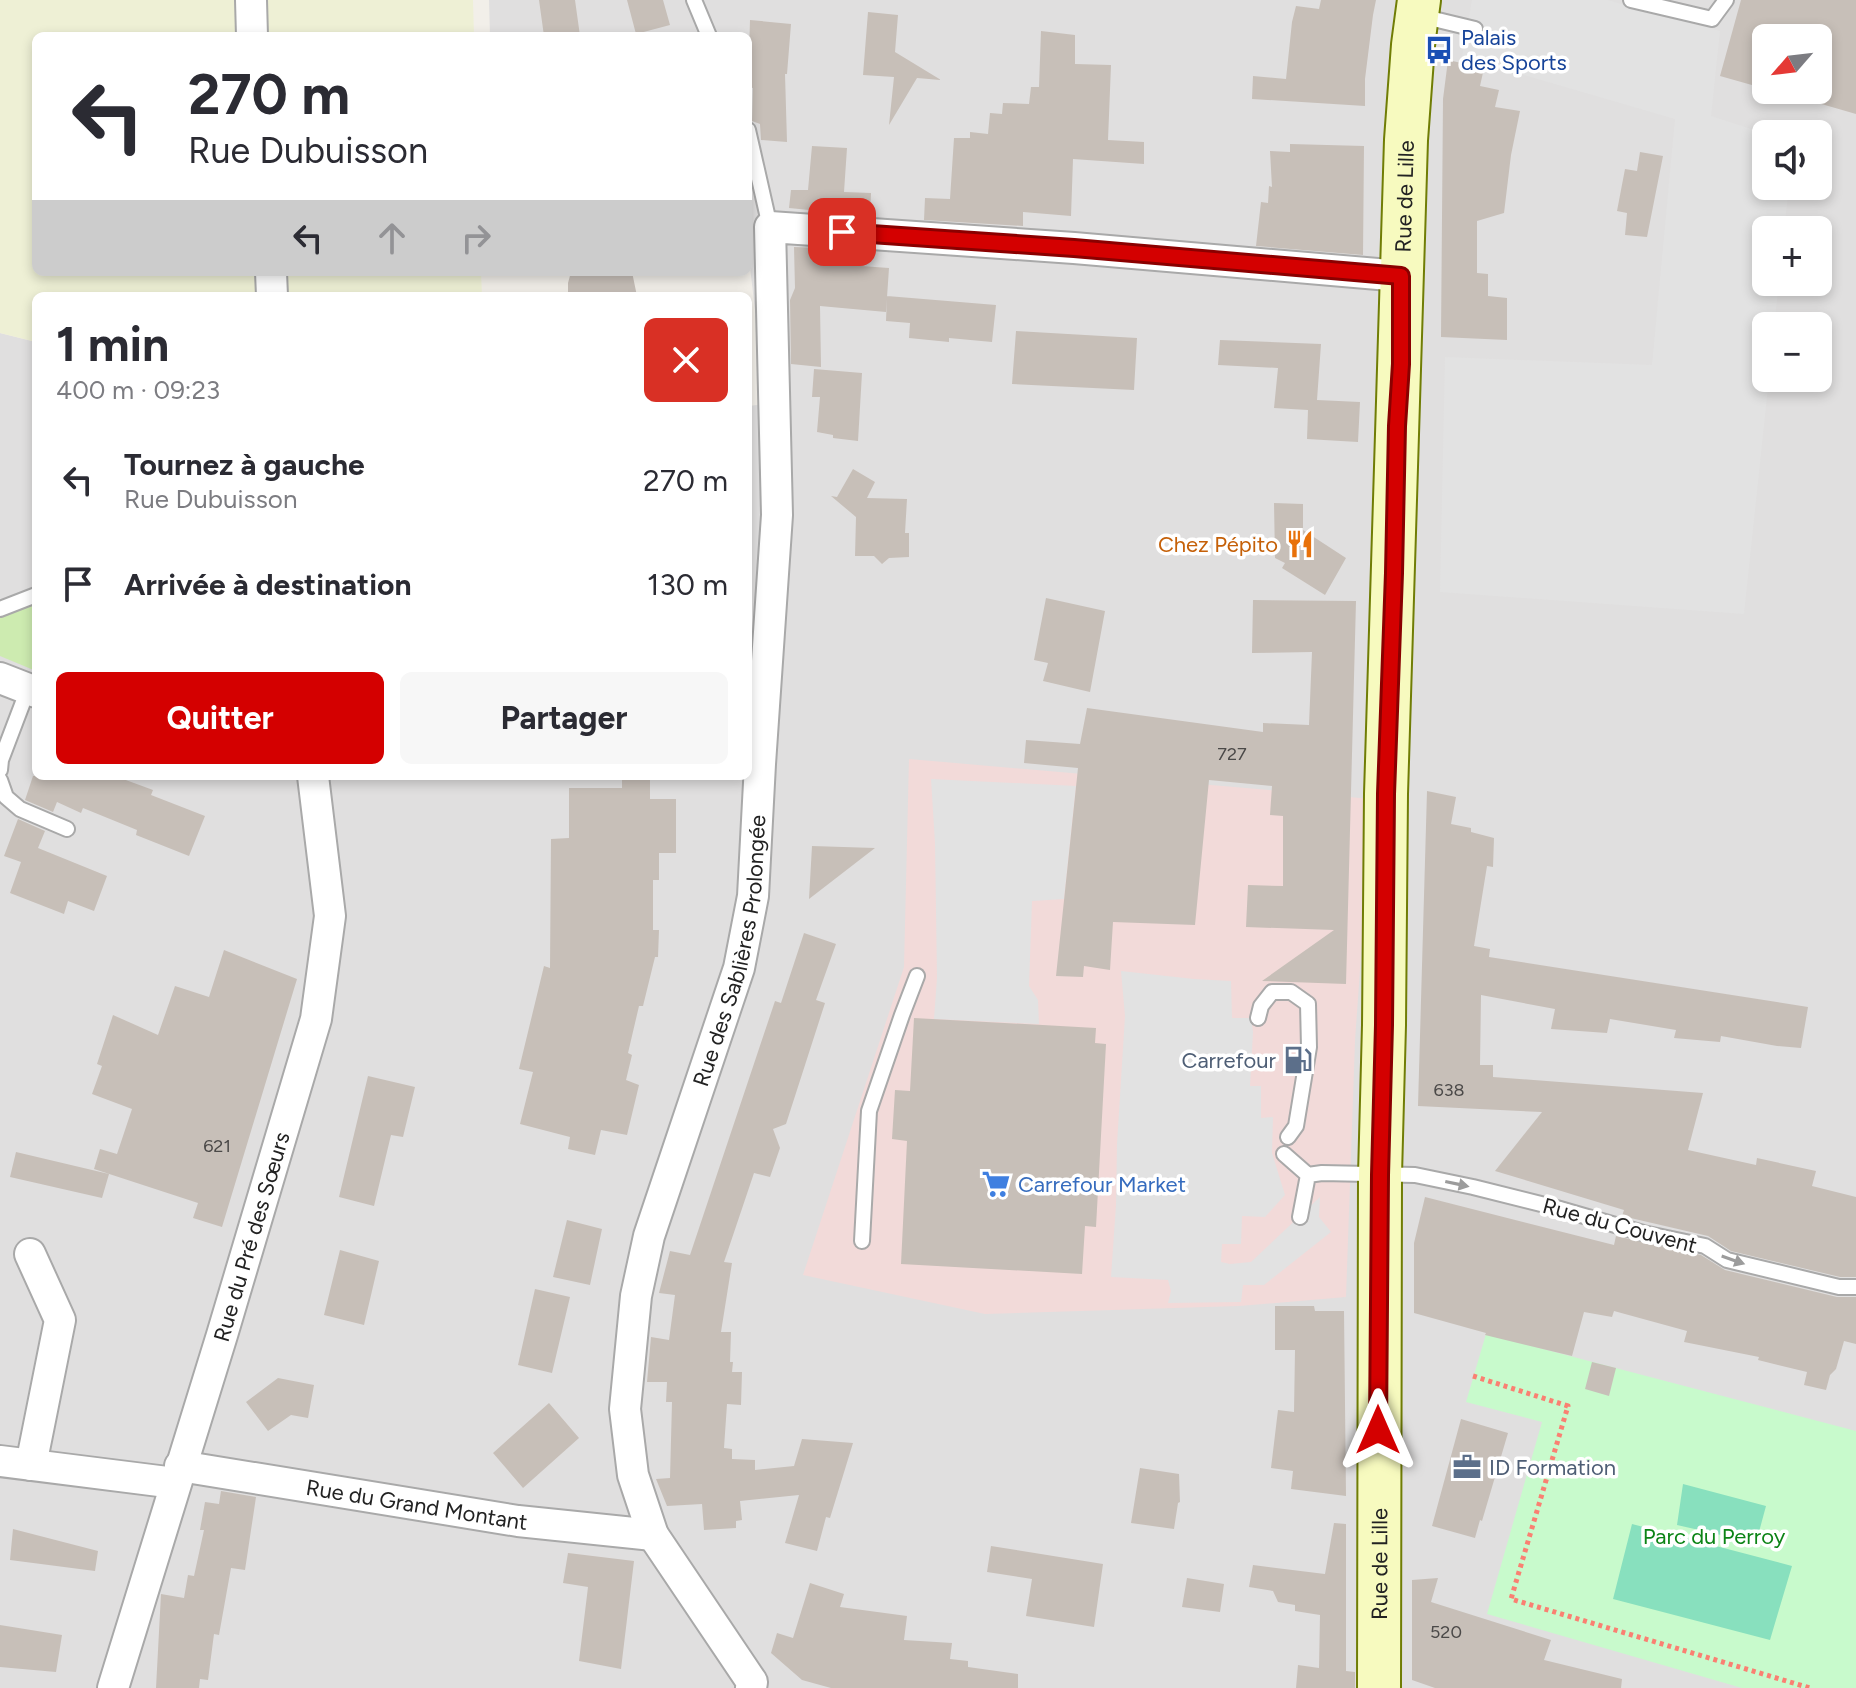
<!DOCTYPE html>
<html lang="fr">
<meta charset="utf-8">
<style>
body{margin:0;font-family:Figtree,sans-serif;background:#f7f7f7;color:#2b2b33;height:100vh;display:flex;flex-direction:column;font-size:30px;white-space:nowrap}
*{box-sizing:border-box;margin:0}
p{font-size:26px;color:#7c7c81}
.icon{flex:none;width:44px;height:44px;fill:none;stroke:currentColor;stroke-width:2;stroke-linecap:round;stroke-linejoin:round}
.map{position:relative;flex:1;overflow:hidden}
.drawer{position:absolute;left:32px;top:292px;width:720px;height:488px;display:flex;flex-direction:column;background:#fff;border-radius:12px;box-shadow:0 4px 12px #0003}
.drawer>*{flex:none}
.guide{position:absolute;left:32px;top:32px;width:720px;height:244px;border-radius:12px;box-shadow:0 4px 12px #0003;background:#fff;color:#2b2b33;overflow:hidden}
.needle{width:52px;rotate:242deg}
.tools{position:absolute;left:1752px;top:24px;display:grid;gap:16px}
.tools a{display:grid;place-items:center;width:80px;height:80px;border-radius:12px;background:#fff;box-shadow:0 4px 12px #0003;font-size:40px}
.pin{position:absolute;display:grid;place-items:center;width:68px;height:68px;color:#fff;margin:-34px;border-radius:16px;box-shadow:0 4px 12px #0006}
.me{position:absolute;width:88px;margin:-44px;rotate:0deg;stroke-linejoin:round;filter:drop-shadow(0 0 6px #0008)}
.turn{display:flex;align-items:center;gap:28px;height:168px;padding:0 24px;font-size:36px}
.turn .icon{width:104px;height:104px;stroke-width:2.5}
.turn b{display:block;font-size:56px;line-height:68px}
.lanes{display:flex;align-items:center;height:76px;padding:0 24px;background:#0003;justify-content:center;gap:40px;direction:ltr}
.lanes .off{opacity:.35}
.round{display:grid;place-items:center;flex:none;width:84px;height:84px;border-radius:12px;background:#f7f7f7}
.overview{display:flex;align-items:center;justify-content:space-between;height:136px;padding:0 24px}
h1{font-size:48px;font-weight:700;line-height:60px}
.action{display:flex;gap:16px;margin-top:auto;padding:16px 24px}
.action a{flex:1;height:92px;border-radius:12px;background:#d40000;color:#fff;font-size:32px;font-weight:700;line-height:92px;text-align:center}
.action a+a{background:#f7f7f7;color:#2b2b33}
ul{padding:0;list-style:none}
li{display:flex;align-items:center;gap:24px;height:104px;padding:0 24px}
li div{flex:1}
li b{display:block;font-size:30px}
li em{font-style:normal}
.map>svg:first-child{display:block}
.residential{fill:#e0dfdf;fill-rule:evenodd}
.commercial{fill:#f2dad9}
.farmland{fill:#eef0d5}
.grass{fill:#cdebb0}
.park{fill:#c8facc}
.pitch{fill:#88e0be}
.parking{fill:#e2e2e2}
.building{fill:#c7bfb8}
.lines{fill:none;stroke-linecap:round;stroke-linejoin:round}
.lane-casing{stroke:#a9a9a9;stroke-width:18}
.street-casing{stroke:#a9a9a9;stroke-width:34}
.secondary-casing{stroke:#707d05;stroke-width:46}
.path{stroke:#fa8072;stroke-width:5;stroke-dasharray:4 4;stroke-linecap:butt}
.lane{stroke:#fff;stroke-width:14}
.street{stroke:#fff;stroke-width:30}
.secondary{stroke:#f7fabf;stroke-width:42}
.oneway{fill:#9c9c9c}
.route-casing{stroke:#8a0000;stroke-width:20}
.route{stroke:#d40000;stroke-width:14}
.labels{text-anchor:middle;stroke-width:7;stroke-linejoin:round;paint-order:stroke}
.number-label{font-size:18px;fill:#4b4948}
.transit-label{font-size:22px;fill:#164399;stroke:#fff;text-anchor:start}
.street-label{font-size:22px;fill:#222;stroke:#fff}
.food-label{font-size:22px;fill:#c56008;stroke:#fff;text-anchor:end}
.service-label{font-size:22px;fill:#4e5e75;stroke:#fff;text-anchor:end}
.shop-label{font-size:22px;fill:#366cbe;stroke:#fff;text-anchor:start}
.park-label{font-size:22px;fill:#0c8416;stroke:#fff}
</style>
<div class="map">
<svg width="1856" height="1688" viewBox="0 0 1856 1688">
<rect width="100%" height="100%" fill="#f2efe9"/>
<path class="residential" d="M489 0H1856V1688H0V333L36 342V776H748V406L766 404 748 250V36H490ZM1766 38H1818V90H1766ZM1766 134H1818V186H1766ZM1766 230H1818V282H1766ZM1766 326H1818V378H1766Z"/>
<path class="commercial" d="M909 759 1372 799 1355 1041 1346 1297 1239 1306 985 1314 803 1275 904 967Z"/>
<path class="farmland" d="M0 0H473L474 36H36V272H481L482 296H36V342L0 333Z"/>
<path class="grass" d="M36 603V671L0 656V617Z"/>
<path class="park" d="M1486 1334 1856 1431V1688H1742L1487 1614 1542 1422 1466 1402Z"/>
<path class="pitch" d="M1683 1484 1766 1506 1756 1543 1677 1525Z
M1632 1524 1792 1566 1770 1640 1613 1599Z"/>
<path class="parking" d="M1472 0H1607L1720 31 1711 116 1767 134 1766 186H1789L1784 230H1766V282H1779L1774 326H1766V378H1769L1744 614 1440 592 1445 357 1652 365 1675 119 1462 57Z
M931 779 1076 786 1064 899 1032 901 1029 986 1038 1000 1039 1024 934 1019 937 978 935 843Z
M1121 971 1194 979 1231 981 1232 1018H1251L1253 1032 1250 1086H1261V1118L1273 1117 1272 1153 1285 1195 1265 1217 1242 1216 1241 1244H1222L1221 1262 1230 1264 1251 1262 1320 1197 1319 1217 1331 1232 1264 1285H1243L1241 1302 1168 1303 1171 1291 1168 1280 1111 1277 1116 1205 1117 1144 1125 1016Z"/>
<path class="building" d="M539 0H575L580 36H544Z
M627 0H663L670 25 636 34Z
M1321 0H1376L1373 15 1365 79V106L1252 99 1253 76 1286 79 1292 22 1296 6 1319 9Z
M1741 0H1856V114L1818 103V38H1766V89L1720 76Z
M868 12 898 15 895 52 941 80 917 78 889 125 894 77 863 75Z
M750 20 791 24 787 74H785L787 142 761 140 760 124 752 121 753 88 748 87Z
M1041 31 1075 35V64L1111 65 1108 140 1144 142V164L1073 159 1071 216 1023 212V226L924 220 925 198 950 199 954 138H970V132L988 134 990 113 1002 114 1003 103 1029 104 1031 87H1039Z
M1448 60 1484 68 1480 86 1499 90 1495 107 1520 111 1511 155 1504 213 1477 221V273L1488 274V296L1507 298V340L1441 337 1443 99Z
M1290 144 1364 146 1363 255 1256 246 1261 202 1268 203 1269 186 1272 187 1270 151 1290 152Z
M812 146 847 148 844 192 871 193 870 216 789 208 791 190H808Z
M1640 152 1663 156 1647 237 1625 235 1627 213 1617 211 1625 169 1637 171Z
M794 247 819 248V263L889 268 886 312 820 306 821 367 791 364 790 300 795 288Z
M571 272H632L637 296H568V283Z
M887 296 996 305 992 342 949 338V342L909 338 910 323 886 321Z
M1016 331 1137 338 1134 390 1012 384Z
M1220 340 1321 344 1317 400 1360 402 1358 442 1307 439 1308 410 1274 408 1278 368 1218 365Z
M814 369 862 373 858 441 833 438V435L817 432 820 397H812Z
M853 469 875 482 867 498 907 499 905 533H909V557L889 558 882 564 874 556H855L856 517 831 496 837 497Z
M1274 503 1303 504V530L1346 558 1325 595 1282 568 1285 563 1275 558Z
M1046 598 1105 611 1090 692 1043 681 1048 663 1034 660Z
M1253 600 1356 601 1346 984 1262 981 1334 930 1246 927 1248 885 1283 886V816L1270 815 1272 786 1209 780 1195 925 1113 922 1110 970 1084 966 1083 977 1056 976 1078 768 1024 763 1026 740 1080 744 1087 708 1263 732V723L1309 725 1312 652 1252 653Z
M33 776H115L153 790 151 795 205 816 189 856 136 835 137 830 83 808 81 813 57 802 53 812 25 800Z
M622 776H650V799H676V853H659V880H653V930H659L658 957H655L643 1006H639L628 1053 632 1055 626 1080 639 1085 627 1135 601 1130 595 1155 568 1149 570 1137 520 1124 533 1072 519 1069 544 966 550 968 551 839 569 838V788H622Z
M1427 791 1456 797 1451 824 1471 828V832L1494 838 1493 867 1487 866 1474 946 1490 949 1489 957 1808 1007 1801 1048 1777 1046 1721 1036 1720 1042 1674 1038 1676 1030 1610 1019 1607 1033 1551 1029 1555 1009 1481 995 1480 1065H1493V1077L1703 1093 1688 1150 1756 1165 1757 1158 1816 1171 1812 1186 1856 1197V1277H1840L1731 1251 1708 1236 1622 1216 1624 1210 1495 1171 1542 1112 1418 1106Z
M18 819 45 831 38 848 107 876 94 911 68 901 64 914 10 893 21 862 4 856Z
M812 846 875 848 809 899Z
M804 933 836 944 816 1000 825 1003 786 1124 773 1129 780 1148 770 1177 754 1173 724 1262 732 1263 721 1332H731L730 1362H733L732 1372H742L741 1405 727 1404 724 1448 732 1449V1459L755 1460V1470L794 1466 802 1439 853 1443 830 1518 826 1517 817 1551 785 1543 799 1495 740 1501 742 1520 736 1521V1528L704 1530 702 1504 667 1506 656 1479 670 1478 672 1402H666L667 1382H647L651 1337 669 1340 675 1295 659 1293 670 1251 690 1255 775 1001 781 1003Z
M224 950 297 979 222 1227 193 1218 198 1203 94 1169 100 1149 117 1154 132 1109 92 1094 102 1066 97 1064 113 1015 158 1035 175 986 209 997Z
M914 1018 1096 1028 1095 1043 1106 1044 1096 1227 1085 1226 1082 1274 901 1264 907 1141 892 1139 895 1090 910 1091Z
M368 1076 415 1087 403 1137 391 1135 374 1206 339 1197Z
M16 1152 109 1174 102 1198 10 1177Z
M1425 1197 1614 1245 1616 1236 1701 1255 1725 1270 1837 1297H1856V1344L1844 1341 1836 1369 1830 1375 1826 1390 1804 1385 1807 1372 1758 1360 1759 1357 1684 1342 1687 1331 1614 1311 1612 1317 1584 1312 1572 1356 1485 1335 1486 1333 1414 1313V1243Z
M567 1220 602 1229 590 1285 553 1277Z
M340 1250 379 1261 364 1325 324 1315Z
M535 1289 570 1297 552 1373 518 1365Z
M1275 1306H1314L1315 1311H1344L1346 1496 1291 1489 1293 1471 1271 1468 1278 1410 1294 1412 1295 1350H1275Z
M1592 1362 1616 1368 1609 1396 1585 1389Z
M278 1378 314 1385 308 1418 291 1415 268 1431 246 1402Z
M549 1403 579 1438 523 1488 493 1453Z
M1461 1419 1508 1433 1482 1521 1480 1520 1475 1538 1432 1526Z
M1140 1468 1179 1474 1180 1502 1178 1503 1174 1529 1131 1523Z
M221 1491 256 1497 245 1570 231 1568 219 1635 214 1634 208 1680 200 1679 199 1688H156L161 1594 184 1598 188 1575 194 1576 204 1530H200L205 1502 219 1504Z
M1334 1523 1346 1524V1671L1355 1672V1688H1296L1298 1665 1319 1668 1320 1615 1295 1611V1605L1278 1602 1273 1591 1249 1587 1253 1565 1325 1574Z
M13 1529 98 1551 95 1571 10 1560Z
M991 1546 1103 1564 1094 1627 1026 1616 1032 1579 987 1572Z
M568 1553 634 1561 621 1669 579 1661 588 1587 563 1583Z
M1187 1578 1224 1584 1220 1612 1182 1607Z
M1438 1578 1431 1602 1551 1640 1544 1660 1622 1679 1621 1688H1435L1412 1680V1580Z
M810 1583 844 1594 840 1607 907 1616 904 1640 952 1643 950 1659 968 1661V1667L1018 1674V1688H831L802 1680 771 1653 777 1633 793 1638Z
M0 1625 62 1635 56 1672 0 1667Z"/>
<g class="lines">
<defs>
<path id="lane" d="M694 0 709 36
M1631 0 1712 19 1726 0
M1421 16 1475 29
M748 130 770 227
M0 609 36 595
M0 770 1 760 28 689
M0 780 6 797 20 809 67 829
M1258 1018 1261 1006 1272 992H1291L1308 1004 1309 1047 1296 1126 1288 1137
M1284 1154 1308 1175 1322 1173 1415 1175 1473 1187 1553 1207 1643 1233 1705 1246 1727 1260 1839 1287H1856
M1300 1217 1308 1175
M862 1241 869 1111 902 1015 917 976"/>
<g id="street">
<path d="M251 0 252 36"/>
<path d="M271 272 272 296"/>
<path d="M0 678 36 692"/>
<path d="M30 1254 60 1320 31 1465"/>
<path d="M0 1461 175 1483"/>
<path id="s1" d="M180 1466 518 1521 653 1535"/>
<path id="s2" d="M113 1688 222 1335 316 1019 330 916 313 776"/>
<path id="s3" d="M751 1688 752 1682 653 1535 633 1475 625 1409 636 1296 649 1236 739 968 753 896 760 764 777 515 770 227 1074 248 1401 276"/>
</g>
<g id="secondary">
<path id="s4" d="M1379 1688 1380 1175 1384 1025 1386 794 1406 140 1413 45 1419 0"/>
</g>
</defs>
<use href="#lane" class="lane-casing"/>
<use href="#street" class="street-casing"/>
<use href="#secondary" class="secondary-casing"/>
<path class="path" d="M1473 1376 1568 1406 1511 1599 1810 1688"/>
<use href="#lane" class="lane"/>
<use href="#street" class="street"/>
<use href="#secondary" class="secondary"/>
</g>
<defs><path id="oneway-solid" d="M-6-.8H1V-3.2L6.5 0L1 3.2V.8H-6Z" transform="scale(2)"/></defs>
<g class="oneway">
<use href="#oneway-solid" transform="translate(1457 1184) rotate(12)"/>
<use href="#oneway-solid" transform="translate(1733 1260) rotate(19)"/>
</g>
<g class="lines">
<defs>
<path id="route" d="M842 232 1074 248 1401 276V364L1397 426 1394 573 1386 794 1384 1025 1380 1175 1378 1430"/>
</defs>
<use href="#route" class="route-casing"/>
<use href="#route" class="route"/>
</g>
<defs>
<symbol id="bus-bare" viewBox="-9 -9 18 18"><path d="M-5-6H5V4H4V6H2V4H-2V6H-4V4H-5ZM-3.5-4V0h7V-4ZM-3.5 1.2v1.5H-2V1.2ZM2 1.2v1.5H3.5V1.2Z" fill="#1a4fb4" stroke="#fff" stroke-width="2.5" paint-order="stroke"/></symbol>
<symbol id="restaurant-bare" viewBox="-9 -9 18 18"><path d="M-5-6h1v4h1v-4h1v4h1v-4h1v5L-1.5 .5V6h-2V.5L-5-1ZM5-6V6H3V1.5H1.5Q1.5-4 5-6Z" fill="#e8710a" stroke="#fff" stroke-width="2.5" paint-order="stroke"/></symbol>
<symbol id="fuel-bare" viewBox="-9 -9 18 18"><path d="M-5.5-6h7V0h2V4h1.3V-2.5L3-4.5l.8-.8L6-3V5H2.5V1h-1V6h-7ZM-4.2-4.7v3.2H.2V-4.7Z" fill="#5c6f8a" stroke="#fff" stroke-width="2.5" paint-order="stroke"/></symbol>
<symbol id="supermarket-bare" viewBox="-9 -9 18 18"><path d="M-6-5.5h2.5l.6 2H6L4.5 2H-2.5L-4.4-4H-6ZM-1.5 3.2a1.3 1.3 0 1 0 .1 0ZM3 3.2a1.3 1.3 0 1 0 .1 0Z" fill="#3f7fe0" stroke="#fff" stroke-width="2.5" paint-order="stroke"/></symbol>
<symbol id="office-bare" viewBox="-9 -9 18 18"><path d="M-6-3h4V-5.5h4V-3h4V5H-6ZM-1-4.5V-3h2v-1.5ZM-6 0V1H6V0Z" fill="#5c6f8a" stroke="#fff" stroke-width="2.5" paint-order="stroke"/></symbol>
</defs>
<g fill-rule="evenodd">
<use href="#bus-bare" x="1419" y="30" width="40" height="40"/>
<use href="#restaurant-bare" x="1280" y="524" width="40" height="40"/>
<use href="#fuel-bare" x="1278" y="1040" width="40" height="40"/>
<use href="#supermarket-bare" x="976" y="1164" width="40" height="40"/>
<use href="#office-bare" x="1447" y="1447" width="40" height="40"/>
</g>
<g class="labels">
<g class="number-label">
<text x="1232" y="760">727</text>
<text x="1449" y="1096">638</text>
<text x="217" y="1152">621</text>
<text x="1446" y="1638">520</text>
</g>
<g class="transit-label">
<text x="1461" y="45">Palais<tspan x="1461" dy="25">des Sports</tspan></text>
</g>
<g class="street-label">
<text dy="8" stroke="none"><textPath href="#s4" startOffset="1492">Rue de Lille</textPath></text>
<text dy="8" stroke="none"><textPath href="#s3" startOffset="786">Rue des Sablières Prolongée</textPath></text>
<text transform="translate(1620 1225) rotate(15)" y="8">Rue du Couvent</text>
<text dy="8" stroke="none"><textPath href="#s2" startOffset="472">Rue du Pré des Sœurs</textPath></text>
<text dy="8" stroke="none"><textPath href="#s1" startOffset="240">Rue du Grand Montant</textPath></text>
<text dy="8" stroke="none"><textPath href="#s4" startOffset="124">Rue de Lille</textPath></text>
</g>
<g class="food-label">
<text x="1278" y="552">Chez Pépito</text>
</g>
<g class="service-label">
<text x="1276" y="1068">Carrefour</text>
<text x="1489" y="1475" text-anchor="start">ID Formation</text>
</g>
<g class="shop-label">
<text x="1018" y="1192">Carrefour Market</text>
</g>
<g class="park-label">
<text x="1714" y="1544">Parc du Perroy</text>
</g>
</g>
</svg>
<div class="tools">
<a><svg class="needle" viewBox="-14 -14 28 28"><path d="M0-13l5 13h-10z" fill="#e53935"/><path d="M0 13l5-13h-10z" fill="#7c7c81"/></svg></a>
<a><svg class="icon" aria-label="sound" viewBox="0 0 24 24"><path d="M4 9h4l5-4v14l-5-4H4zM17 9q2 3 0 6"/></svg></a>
<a>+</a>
<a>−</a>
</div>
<div class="pin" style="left:842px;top:232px;background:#d93025"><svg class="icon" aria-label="arrive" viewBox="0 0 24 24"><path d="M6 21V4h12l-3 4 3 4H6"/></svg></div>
<svg class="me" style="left:1378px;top:1430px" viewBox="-20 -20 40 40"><path d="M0-17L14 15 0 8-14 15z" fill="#d40000" stroke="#fff" stroke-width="4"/></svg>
<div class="guide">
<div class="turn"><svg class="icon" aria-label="left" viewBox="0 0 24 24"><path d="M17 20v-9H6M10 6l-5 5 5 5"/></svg><div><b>270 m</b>Rue Dubuisson</div></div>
<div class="lanes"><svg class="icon" aria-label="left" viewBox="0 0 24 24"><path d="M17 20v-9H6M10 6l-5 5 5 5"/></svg><svg class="icon off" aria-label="ahead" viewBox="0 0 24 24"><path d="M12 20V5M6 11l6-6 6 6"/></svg><svg class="icon off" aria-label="right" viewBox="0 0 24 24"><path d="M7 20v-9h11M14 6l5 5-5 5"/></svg></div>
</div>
<section class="drawer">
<div class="overview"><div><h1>1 min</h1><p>400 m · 09:23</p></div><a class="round" style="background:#d93025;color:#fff"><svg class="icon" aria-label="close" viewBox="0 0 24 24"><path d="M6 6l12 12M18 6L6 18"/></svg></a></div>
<ul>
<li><svg class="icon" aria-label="left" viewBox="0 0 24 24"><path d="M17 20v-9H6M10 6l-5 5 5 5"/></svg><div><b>Tournez à gauche</b><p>Rue Dubuisson</p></div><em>270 m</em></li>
<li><svg class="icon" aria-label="arrive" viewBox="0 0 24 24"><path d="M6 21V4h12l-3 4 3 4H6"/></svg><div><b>Arrivée à destination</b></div><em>130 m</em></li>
</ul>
<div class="action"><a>Quitter</a><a>Partager</a></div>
</section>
</div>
